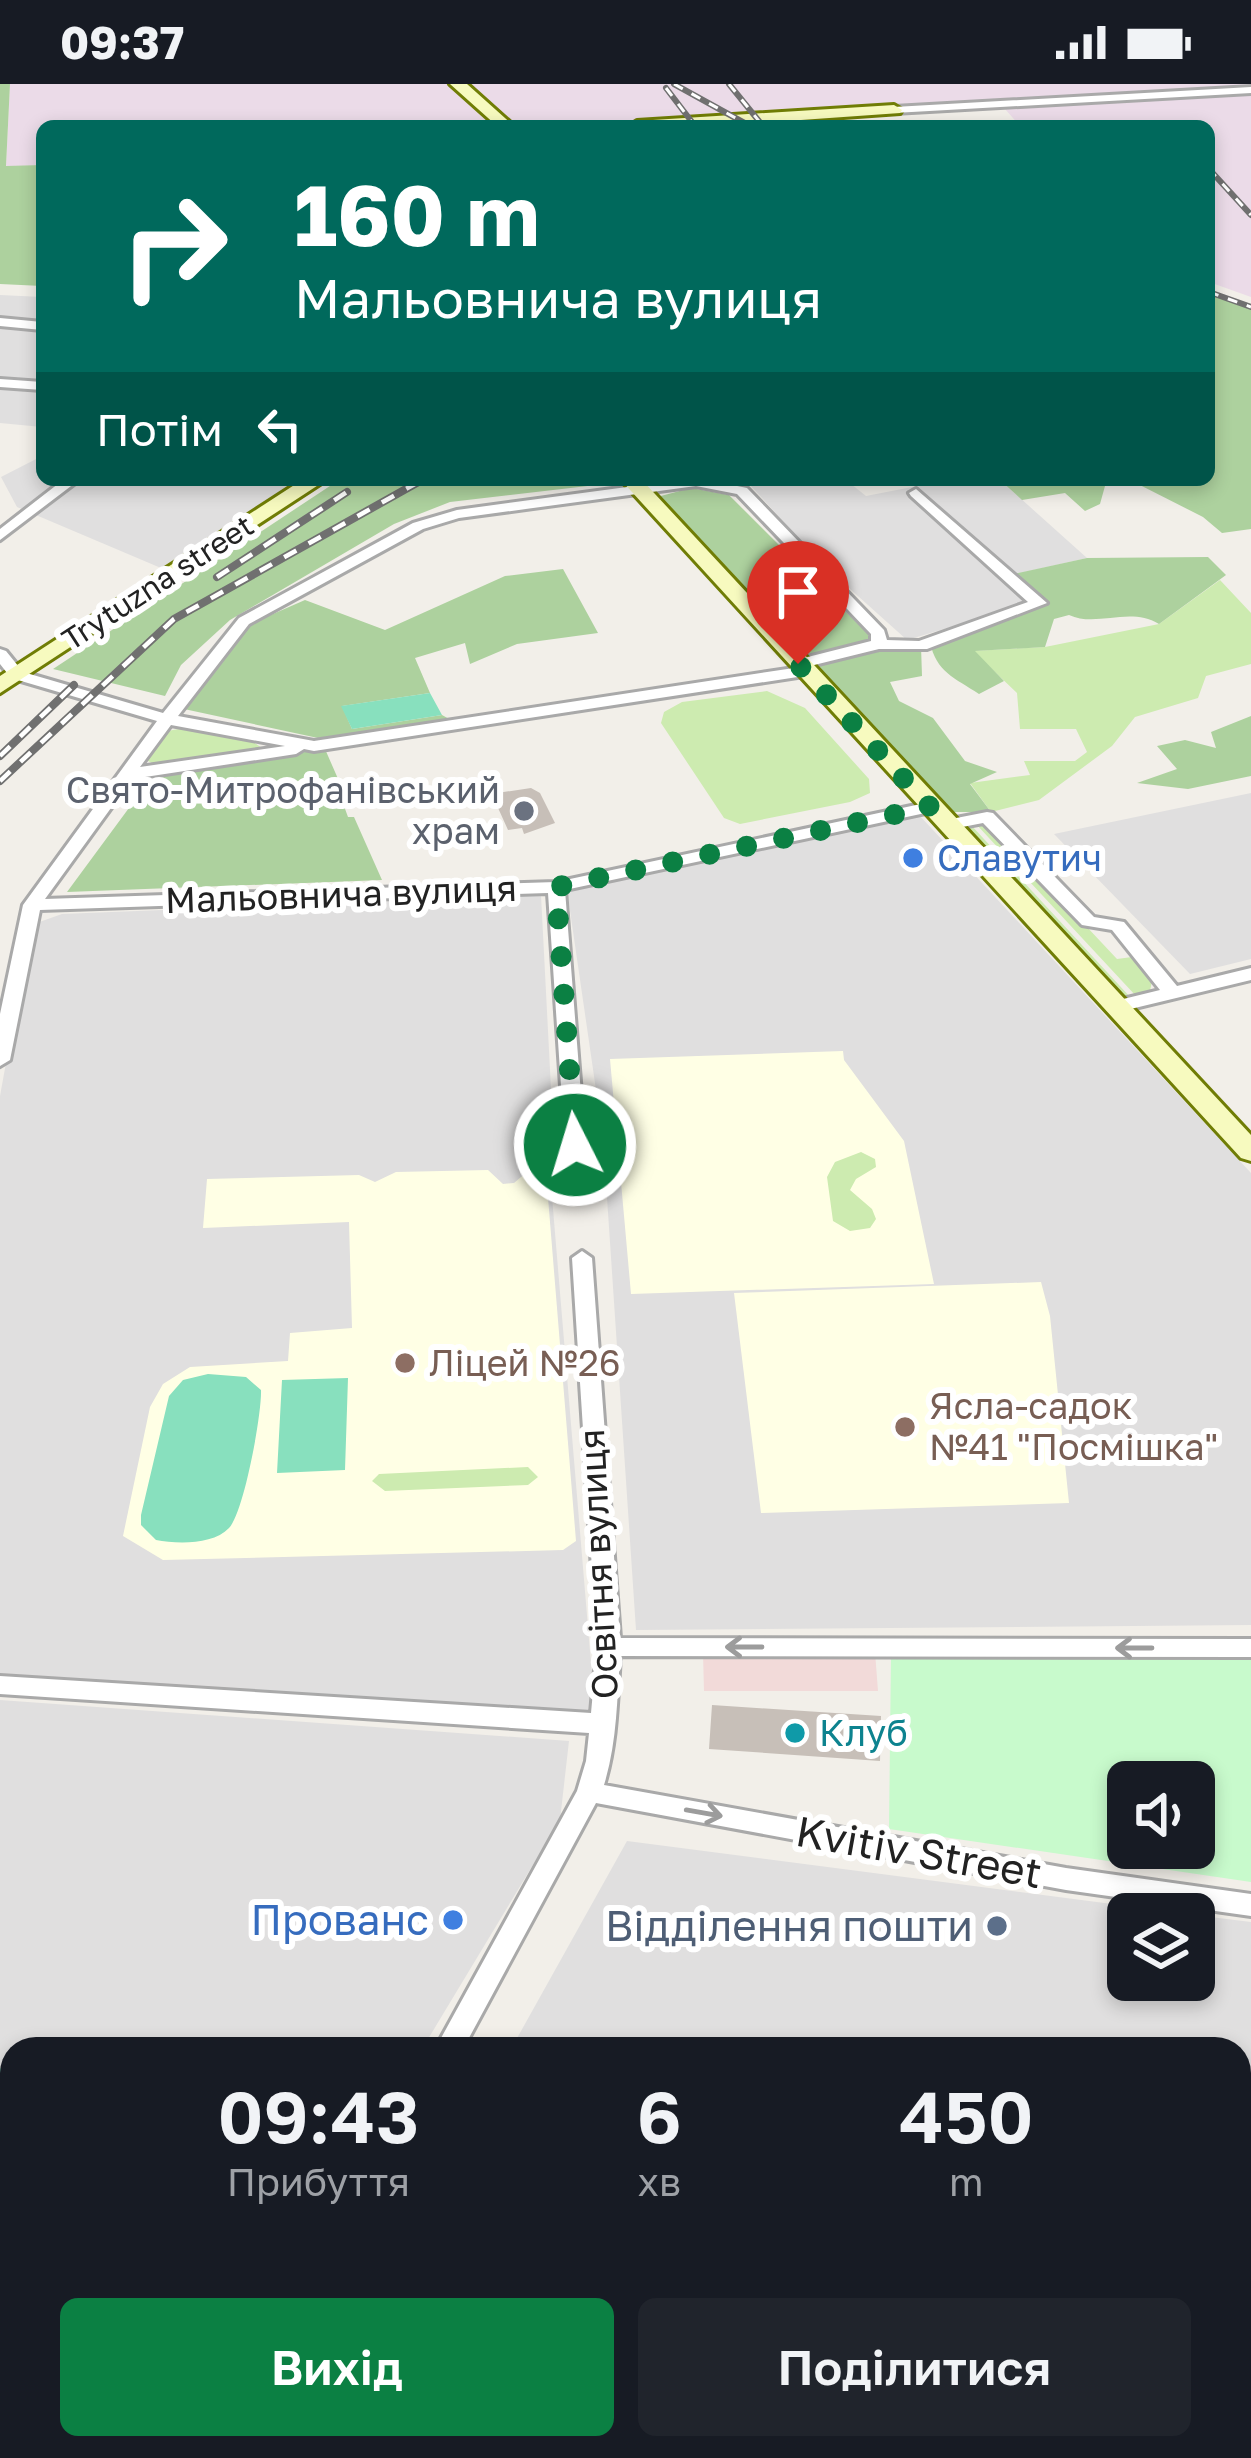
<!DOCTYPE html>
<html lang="uk">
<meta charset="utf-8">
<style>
body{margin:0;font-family:"Golos Text",sans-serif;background:#20242c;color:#f1f3f6;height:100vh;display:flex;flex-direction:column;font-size:45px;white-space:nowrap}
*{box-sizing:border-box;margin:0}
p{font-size:39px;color:#9ea1a6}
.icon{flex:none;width:66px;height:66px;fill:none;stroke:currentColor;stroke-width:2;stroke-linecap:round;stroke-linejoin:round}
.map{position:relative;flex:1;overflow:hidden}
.details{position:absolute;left:0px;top:1953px;width:1251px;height:423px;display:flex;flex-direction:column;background:#171b24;border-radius:36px 36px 0 0;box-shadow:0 6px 18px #0003}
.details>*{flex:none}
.top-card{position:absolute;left:36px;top:36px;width:1179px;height:366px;border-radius:18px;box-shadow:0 6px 18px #0003;background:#00695c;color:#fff;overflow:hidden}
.controls{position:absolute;left:1107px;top:1677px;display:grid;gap:24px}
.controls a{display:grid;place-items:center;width:108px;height:108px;border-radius:18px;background:#171b24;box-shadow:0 6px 18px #0003;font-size:60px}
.pin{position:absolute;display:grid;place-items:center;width:102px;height:102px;color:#fff;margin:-123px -51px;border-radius:50% 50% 50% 0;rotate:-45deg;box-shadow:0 0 12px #0007}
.pin .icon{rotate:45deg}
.me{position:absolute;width:132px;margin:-66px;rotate:355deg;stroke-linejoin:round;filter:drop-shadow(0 0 9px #0008)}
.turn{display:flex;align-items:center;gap:42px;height:252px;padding:0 60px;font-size:54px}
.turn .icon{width:156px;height:156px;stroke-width:2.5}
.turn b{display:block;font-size:84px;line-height:102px}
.then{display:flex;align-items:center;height:114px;padding:0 60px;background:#0003;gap:24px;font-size:45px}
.eta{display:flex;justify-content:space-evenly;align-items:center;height:204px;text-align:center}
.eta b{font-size:72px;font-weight:600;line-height:84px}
.action{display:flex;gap:24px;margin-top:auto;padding:24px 60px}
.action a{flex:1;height:138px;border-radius:18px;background:#0b8043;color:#fff;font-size:48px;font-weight:600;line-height:138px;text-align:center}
.action a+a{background:#20242c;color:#f1f3f6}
.status{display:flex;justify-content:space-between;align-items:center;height:84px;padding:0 60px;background:#171b24;direction:ltr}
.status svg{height:33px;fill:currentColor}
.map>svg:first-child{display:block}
.residential{fill:#e0dfdf}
.commercial{fill:#f2dad9}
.industrial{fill:#ebdbe8}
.education{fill:#ffffe5}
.grass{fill:#cdebb0}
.forest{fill:#add19e}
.park{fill:#c8facc;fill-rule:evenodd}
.pitch{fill:#88e0be}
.building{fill:#c7bfb8}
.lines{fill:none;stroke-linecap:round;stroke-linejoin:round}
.street-casing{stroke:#a9a9a9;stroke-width:6}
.secondary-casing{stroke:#707d05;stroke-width:6}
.street{fill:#fff;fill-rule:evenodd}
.secondary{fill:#f7fabf;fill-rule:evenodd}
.rail-far1-casing{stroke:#707070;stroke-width:6}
.rail-casing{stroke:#707070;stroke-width:8}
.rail-far1{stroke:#fff;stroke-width:3;stroke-dasharray:10;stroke-linecap:butt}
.rail{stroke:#fff;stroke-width:4.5;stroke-dasharray:14;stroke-linecap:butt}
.oneway{stroke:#9c9c9c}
.route{stroke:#0b8043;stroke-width:21;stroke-dasharray:0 37.8}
.worship-dot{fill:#6b7280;stroke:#fff;stroke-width:4.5}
.shop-dot{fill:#3f7fe0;stroke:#fff;stroke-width:4.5}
.education-dot{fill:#8d6e63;stroke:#fff;stroke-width:4.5}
.culture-dot{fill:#0f9aa8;stroke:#fff;stroke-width:4.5}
.service-dot{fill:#5c6f8a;stroke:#fff;stroke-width:4.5}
.labels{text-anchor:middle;stroke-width:12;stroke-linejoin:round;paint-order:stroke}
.far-street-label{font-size:30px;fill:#222;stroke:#fff}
.worship-label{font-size:36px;fill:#5b616d;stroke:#fff;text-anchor:end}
.shop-label{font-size:36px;fill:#366cbe;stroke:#fff;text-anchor:start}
.street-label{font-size:36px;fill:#222;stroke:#fff}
.education-label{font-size:36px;fill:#785e54;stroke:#fff;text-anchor:start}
.culture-label{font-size:36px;fill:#0d838f;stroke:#fff;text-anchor:start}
.near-street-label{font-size:42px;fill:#222;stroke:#fff}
.near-shop-label{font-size:42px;fill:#366cbe;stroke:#fff;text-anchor:end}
.near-service-label{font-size:42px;fill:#4e5e75;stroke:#fff;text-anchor:end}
</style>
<div class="status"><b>09:37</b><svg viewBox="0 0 49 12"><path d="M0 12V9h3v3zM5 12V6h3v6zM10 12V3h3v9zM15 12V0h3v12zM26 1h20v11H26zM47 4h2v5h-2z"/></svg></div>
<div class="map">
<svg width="1251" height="2374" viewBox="0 0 1251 2374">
<rect width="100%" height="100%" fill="#f2efe9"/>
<path class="residential" d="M0 211 42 213V343L0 339Z
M42 372V396H301L168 487 17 423 1 393Z
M713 396H846L866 412 948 396H1000L1087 474 1011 491 1038 517 907 556 820 478 751 402Z
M1251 709V875L1190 890 1054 750Z
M920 732 1251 1089V1541L636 1546 603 1054 567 806Z
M541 811 553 1044 549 1077 594 1615 587 1632 0 1597V1012L31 841 62 830Z
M0 1616 569 1657 560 1736 422 1965H12V2240L0 2258Z
M627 1757 1189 1830H1128V1896H1194V1831L1251 1838V2374H283L289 2364H1239V1965H511Z"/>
<path class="commercial" d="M875 1568 878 1607H704L703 1569Z"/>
<path class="industrial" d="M10 0H1251V213L1209 198V42H1020L1005 25 706 42H42V81L6 83Z"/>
<path class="education" d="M843 967 844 976 904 1057 934 1200 631 1210 610 975Z
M488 1086 503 1100 514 1099 528 1087 546 1089 576 1457 563 1466 163 1476 123 1452 150 1323 163 1300 190 1283 288 1277 290 1249 352 1244 349 1138 203 1144 207 1095 359 1091 375 1098 396 1088Z
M1041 1198 1050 1232 1069 1419 761 1429 734 1209Z"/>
<path class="grass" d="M1220 496 1251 529V580L1206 592 1198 614 1135 633 1112 662 1039 716 991 728 970 699 1030 691 1024 677H1075L1087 668 1076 645H1020L1017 609 973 567 1045 563 1159 540Z
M767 607 805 624 869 695 870 709 850 718 740 740 724 734 661 639 664 628 682 618Z
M185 644 252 657 262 664 156 681 146 676 167 647Z
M976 740 993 743 1117 875 1132 873 1152 897 1150 907 1136 912Z
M971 741 1131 914 1111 908 963 744Z
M861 1068 875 1075 876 1083 856 1095 850 1106 872 1125 876 1135 870 1144 850 1147 833 1137 827 1093 835 1078Z
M528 1383 538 1393 528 1401 385 1407 372 1397 379 1390Z"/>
<path class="forest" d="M0 0H10L6 82 42 81V202L0 200Z
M1209 208 1251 223V445L1222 449 1203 433 1130 396H1209Z
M339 396 622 398 450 418 394 440 230 536 181 581 165 612 53 585Z
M1000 396H1125L1105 402 1100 420 1085 427 1065 409 1022 416Z
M691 404 729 411 874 556 921 562 922 592 890 598 899 617 933 634 965 677 997 688 970 700 991 728H953L657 413Z
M1208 473 1226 491 1159 540C1129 522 1097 544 1069 531L1054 535 1045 563 975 567 1004 597 979 610C955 594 936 588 930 558L1038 520 1009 491 1087 474Z
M563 485 598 549 517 560 470 580 465 559 415 574 430 609 342 622 352 645 442 631 451 636 318 654 184 625 252 539 305 516 385 546 505 492Z
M1251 632V692L1188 705 1137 699 1177 685 1157 662 1185 656 1216 664 1211 648Z
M325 665 349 720 344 722 348 733H354L382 796 67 808 154 690Z"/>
<path class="park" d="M891 1571 1251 1572V1798L889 1745ZM1128 1698H1194V1764H1128Z"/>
<path class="pitch" d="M430 609 442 631 352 645 341 622Z
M208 1290 246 1293 261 1306C262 1329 244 1429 229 1444 213 1461 177 1460 156 1456L141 1441V1431L169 1312 183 1296Z
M348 1294 345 1386 277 1389 282 1296Z
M5 1977 12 1979V2174L0 2193V1985Z"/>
<path class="building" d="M531 704 540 709 555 739 524 750 522 744 508 746 494 715H500L497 709Z
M712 1621 881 1632 880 1677 709 1665Z"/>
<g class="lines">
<defs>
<path id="street" d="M1251 3V9L894 29 888 26 894 23Z
M0 234 42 238V246L0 242Z
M0 295 42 298V306L0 303Z
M63 396H79L0 456V445Z
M679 396H708L747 404 884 546 887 556 919 557 1028 518 911 412 909 409 916 405 1047 519 927 565H879L806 583 812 587 804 592 314 667 304 665 296 670 132 695 45 815 556 798 930 718 936 719 939 723 930 728 565 806 585 1061 582 1065 575 1067 565 1061 548 809 40 826 10 976 0 982V930L23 821 157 637 11 594 0 580V565L6 567 23 588 163 629 239 534 413 439 457 426ZM696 402 737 410 871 550V557L792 577 790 580 794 584 314 657 178 632 249 540 423 445 459 434ZM171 641 285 662 140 683Z
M987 728 993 729 1094 833 1124 838 1177 902 1251 884V896L1114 929 1107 927 1105 923 1107 919 1160 906 1112 846 1082 841 983 739 947 746 938 741 941 737Z
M582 1167 592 1174 620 1554 1251 1555V1573L620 1572C617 1616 617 1659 604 1701L1066 1784 1251 1810V1832L1066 1806 596 1719 463 1965H435L577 1707 586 1677 589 1649 0 1610V1592L591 1629 597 1563 572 1174Z"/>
<path id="secondary" d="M450 0H467L514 42H497Z
M894 21 902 26 900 29 714 42H629L637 37Z
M302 396H326L0 609V592Z
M621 396H642L1251 1051V1077L1241 1074Z"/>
</defs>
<use href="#street" class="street-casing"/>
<use href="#secondary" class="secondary-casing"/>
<use href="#street" class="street"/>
<use href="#secondary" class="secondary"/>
<defs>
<path id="rail-far1" d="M674 0 750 42
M729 0 763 42
M666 4 695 42
M1209 85 1251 131
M1209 208 1251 223"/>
<path id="rail" d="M217 493 347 408
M0 672 74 601
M0 697 174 535 422 396"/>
</defs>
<use href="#rail-far1" class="rail-far1-casing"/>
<use href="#rail" class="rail-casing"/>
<use href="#rail-far1" class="rail-far1"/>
<use href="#rail" class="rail"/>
</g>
<defs><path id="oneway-shaft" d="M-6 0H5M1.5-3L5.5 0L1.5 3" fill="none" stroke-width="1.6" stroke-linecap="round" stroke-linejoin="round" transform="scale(3)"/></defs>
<g class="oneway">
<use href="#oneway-shaft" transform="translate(744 1563) rotate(180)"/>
<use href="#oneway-shaft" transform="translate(1134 1564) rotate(180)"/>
<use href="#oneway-shaft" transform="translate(704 1729) rotate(10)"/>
</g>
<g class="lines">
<path class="route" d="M575 1061 556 803 930 723 798 580"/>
</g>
<circle class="worship-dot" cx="524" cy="727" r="12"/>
<g class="shop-dot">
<circle cx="913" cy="774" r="12"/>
<circle cx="453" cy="1836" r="12"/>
</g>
<g class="education-dot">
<circle cx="405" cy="1279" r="12"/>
<circle cx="905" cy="1343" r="12"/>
</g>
<circle class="culture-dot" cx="795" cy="1649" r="12"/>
<circle class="service-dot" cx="997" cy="1842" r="12"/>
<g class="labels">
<g class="far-street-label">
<text transform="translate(158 499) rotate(-33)" y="10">Trytuzna street</text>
</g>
<g class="worship-label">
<text x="500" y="719">Свято-Митрофанівський<tspan x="500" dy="41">храм</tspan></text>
</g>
<g class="shop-label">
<text x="937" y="787">Славутич</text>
</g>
<g class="street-label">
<text transform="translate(341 810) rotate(-2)" y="13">Мальовнича вулиця</text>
<text transform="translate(598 1480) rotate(-93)" y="13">Освітня вулиця</text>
</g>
<g class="education-label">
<text x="429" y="1292">Ліцей №26</text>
<text x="929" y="1335">Ясла-садок<tspan x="929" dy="41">№41 "Посмішка"</tspan></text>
</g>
<g class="culture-label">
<text x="819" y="1662">Клуб</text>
</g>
<g class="near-street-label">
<text transform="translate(919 1768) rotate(10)" y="15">Kvitiv Street</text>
</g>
<g class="near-shop-label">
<text x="429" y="1851">Прованс</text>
</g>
<g class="near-service-label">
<text x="973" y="1857">Відділення пошти</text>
</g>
</g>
</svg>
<div class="controls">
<a><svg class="icon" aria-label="sound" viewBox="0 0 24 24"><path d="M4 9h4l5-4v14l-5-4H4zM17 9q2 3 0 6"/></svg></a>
<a><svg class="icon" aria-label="layers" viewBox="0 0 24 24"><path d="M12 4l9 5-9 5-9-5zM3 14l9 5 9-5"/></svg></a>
</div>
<div class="pin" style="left:798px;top:580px;background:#d93025"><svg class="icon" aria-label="arrive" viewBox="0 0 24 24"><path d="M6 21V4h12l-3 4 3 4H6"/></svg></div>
<svg class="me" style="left:575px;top:1061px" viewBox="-20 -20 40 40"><circle r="17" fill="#0b8043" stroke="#fff" stroke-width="3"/><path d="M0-11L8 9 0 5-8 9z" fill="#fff"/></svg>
<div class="top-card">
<div class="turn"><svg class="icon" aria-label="right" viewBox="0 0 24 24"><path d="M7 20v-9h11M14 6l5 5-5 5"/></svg><div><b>160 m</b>Мальовнича вулиця</div></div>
<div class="then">Потім<svg class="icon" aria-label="left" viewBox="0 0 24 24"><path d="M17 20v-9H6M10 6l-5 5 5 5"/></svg></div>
</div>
<section class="details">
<div class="eta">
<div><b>09:43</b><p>Прибуття</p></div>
<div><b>6</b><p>хв</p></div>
<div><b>450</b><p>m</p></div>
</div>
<div class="action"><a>Вихід</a><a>Поділитися</a></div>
</section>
</div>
